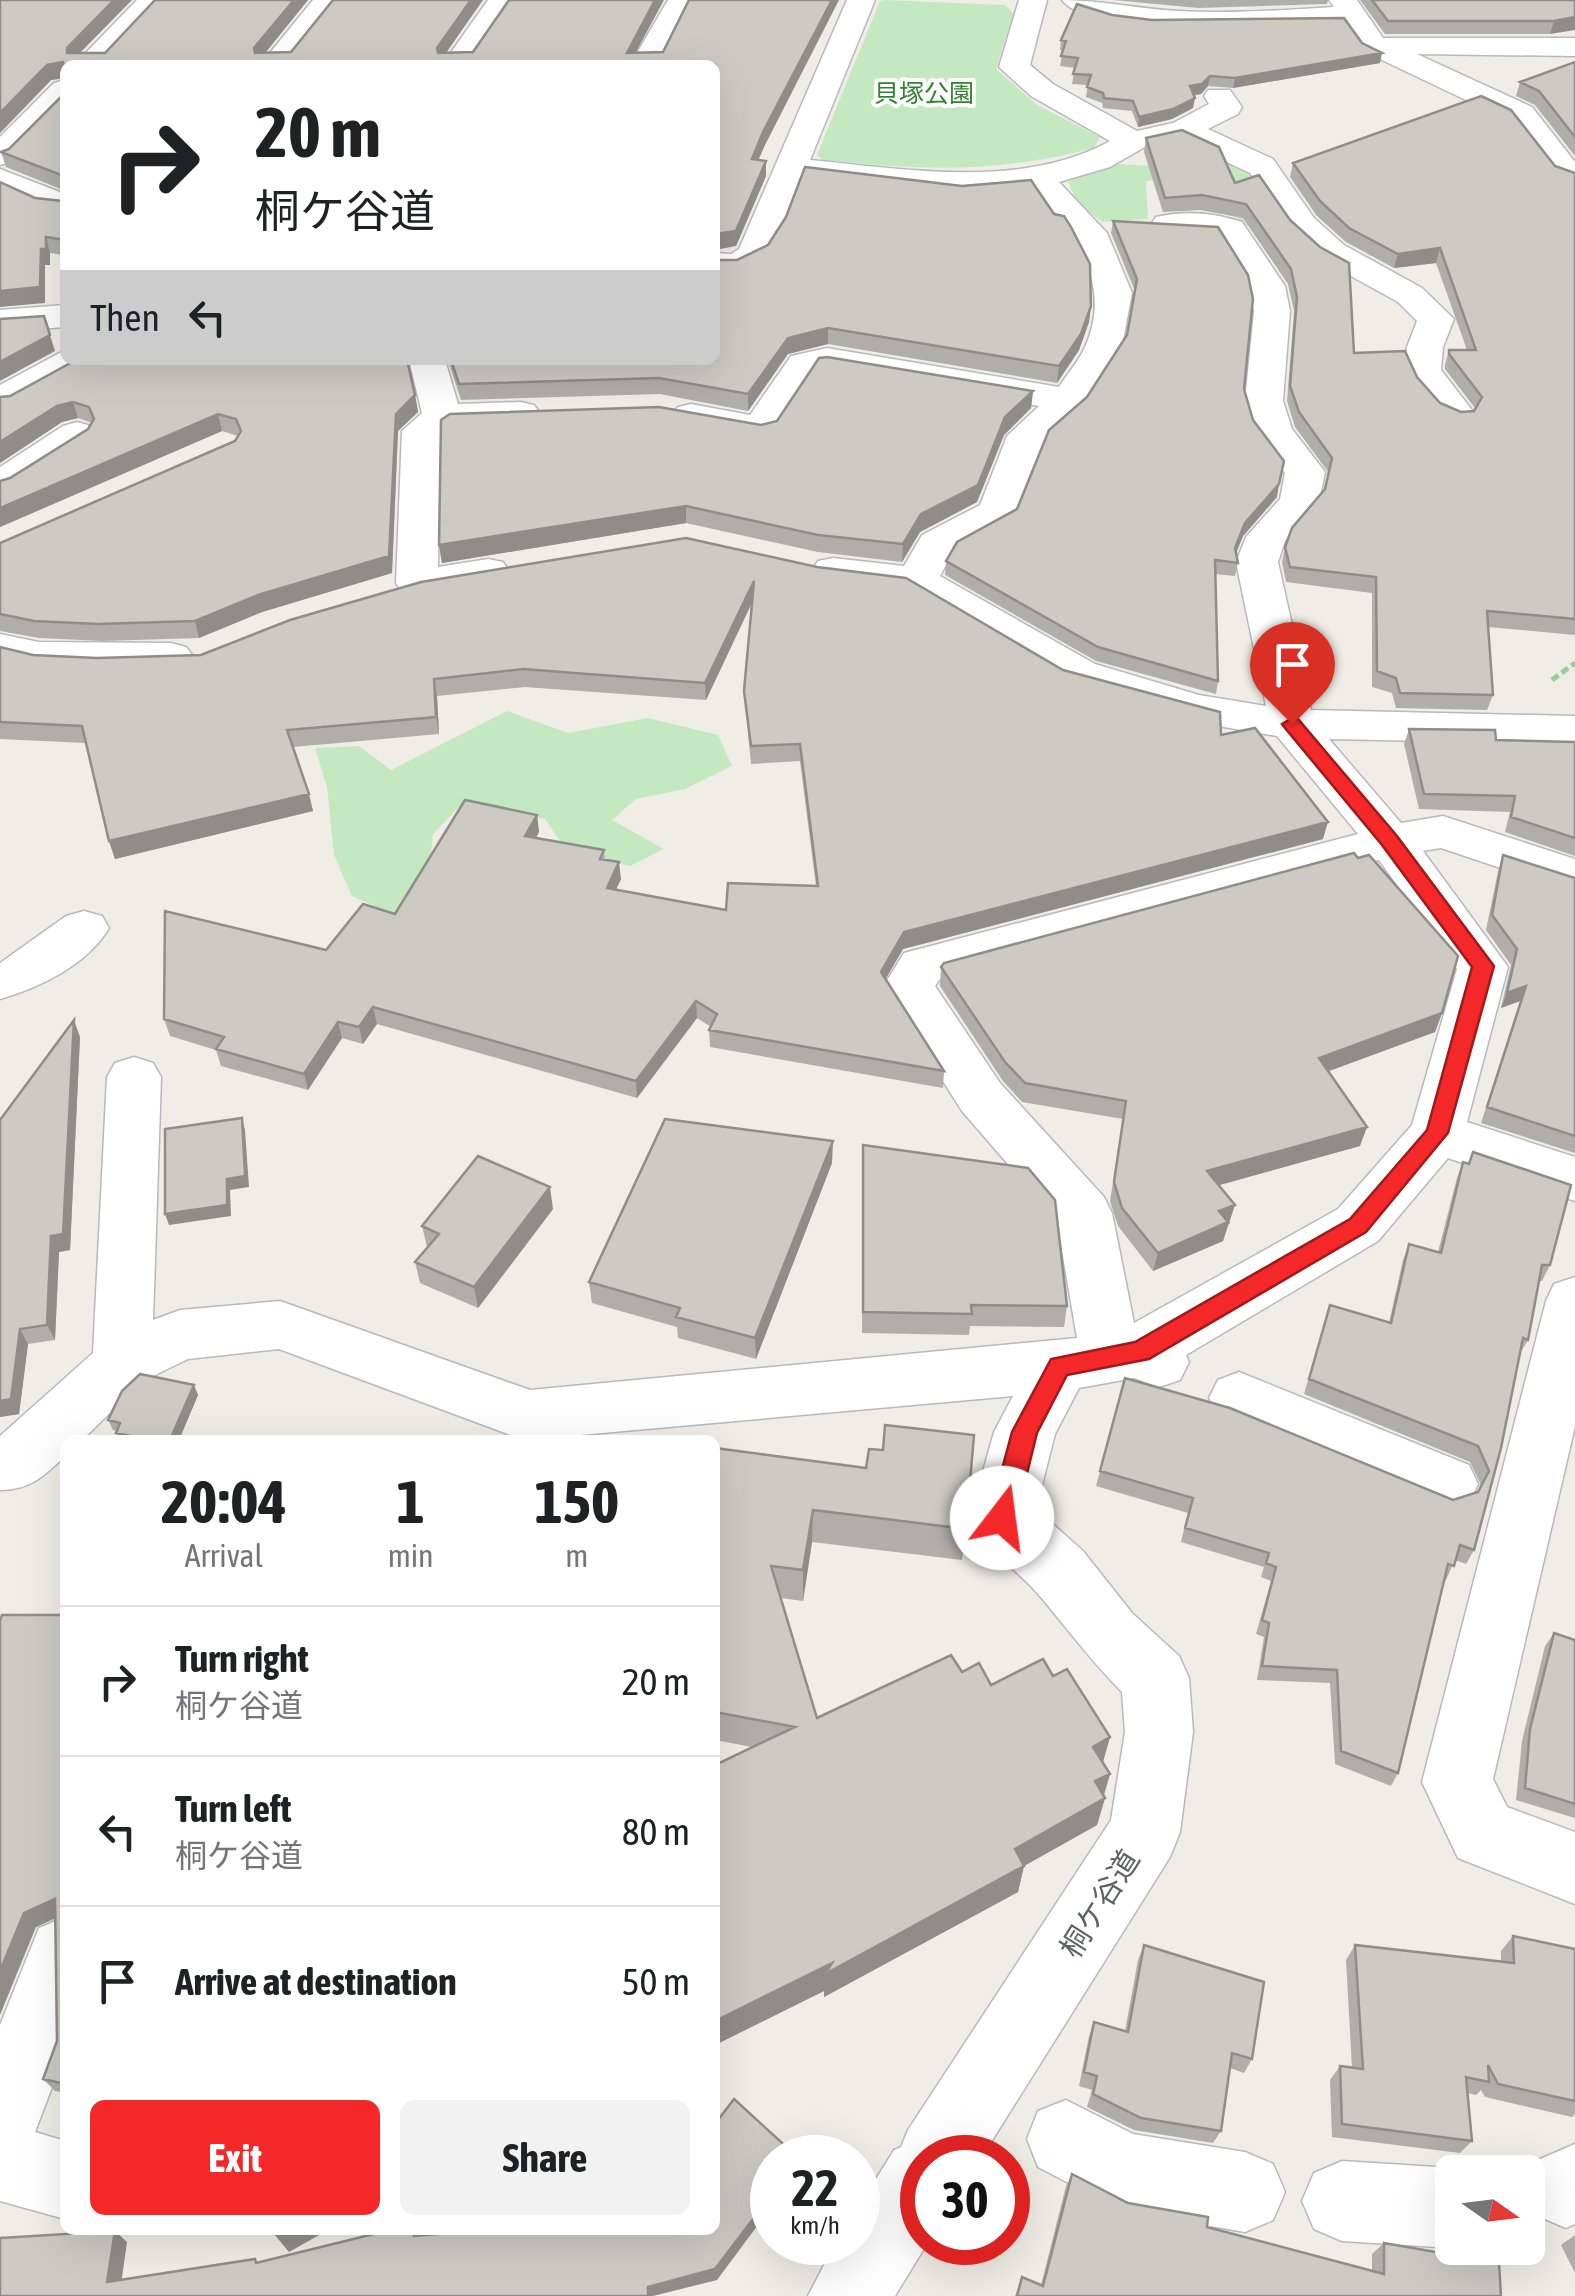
<!DOCTYPE html>
<meta charset="utf-8">
<style>
body{margin:0;font-family:"Asap Condensed","Noto Sans JP",sans-serif;background:#f2f2f2;color:#202124;height:100vh;display:flex;flex-direction:column;font-size:38px;white-space:nowrap}
*{box-sizing:border-box;margin:0}
p{font-size:32px;color:#757577}
.icon{flex:none;width:55px;height:55px;fill:none;stroke:currentColor;stroke-width:2;stroke-linecap:round;stroke-linejoin:round}
.map{position:relative;flex:1;overflow:hidden}
.details{position:absolute;left:60px;top:1435px;width:660px;height:800px;display:flex;flex-direction:column;background:#fff;border-radius:15px;box-shadow:0 10px 40px #0002}
.details>*{flex:none}
.guide{position:absolute;left:60px;top:60px;width:660px;height:305px;border-radius:15px;box-shadow:0 10px 40px #0002;background:#fff;color:#202124;overflow:hidden}
.needle{width:65px;rotate:104deg}
.buttons{position:absolute;left:1435px;top:2155px;display:grid;gap:20px}
.buttons a{display:grid;place-items:center;width:110px;height:110px;border-radius:15px;background:#fff;box-shadow:0 10px 40px #0002;font-size:50px}
.speed{position:absolute;left:750px;top:2135px;display:flex;gap:20px;font-size:50px;font-weight:700;text-align:center}
.speed>*{display:grid;place-content:center;width:130px;height:130px;border-radius:50%;background:#fff;box-shadow:0 10px 40px #0002;line-height:1}
.speed small{font-size:25px;font-weight:400}
.speed .limit{border:15px solid #d22;background:#fff;color:#111}
.pin{position:absolute;display:grid;place-items:center;width:85px;height:85px;color:#fff;margin:-102px -42px;border-radius:50% 50% 50% 0;rotate:-45deg;box-shadow:0 0 10px #0007}
.pin .icon{rotate:45deg}
.me{position:absolute;width:110px;margin:-55px;rotate:15deg;stroke-linejoin:round;filter:drop-shadow(0 0 8px #0008)}
.turn{display:flex;align-items:center;gap:35px;height:210px;padding:0 30px;font-size:45px}
.turn .icon{width:130px;height:130px;stroke-width:2.5}
.turn b{display:block;font-size:70px;line-height:85px}
.then{display:flex;align-items:center;height:95px;padding:0 30px;background:#0003;gap:20px;font-size:38px}
.eta{display:flex;justify-content:space-evenly;align-items:center;height:170px;text-align:center}
.eta b{font-size:60px;font-weight:700;line-height:70px}
.action{display:flex;gap:20px;margin-top:auto;padding:20px 30px}
.action a{flex:1;height:115px;border-radius:15px;background:#f42829;color:#fff;font-size:40px;font-weight:700;line-height:115px;text-align:center}
.action a+a{background:#f2f2f2;color:#202124}
ul{padding:0;list-style:none}
li{display:flex;align-items:center;gap:30px;height:150px;padding:0 30px;border-top:2px solid #e0e0e0}
li div{flex:1}
li b{display:block;font-size:38px}
li em{font-style:normal}
.map>svg:first-child{display:block}
.green{fill:#c4e9c1}
.lines{fill:none;stroke-linecap:round;stroke-linejoin:round}
.minor-casing{stroke:#b6b9bd;stroke-width:3}
.path{stroke:#99cba3;stroke-width:5;stroke-dasharray:8 4;stroke-linecap:butt}
.minor{fill:#fff;fill-rule:evenodd}
.wall{fill:#b0aea9}
.shaded-wall{fill:#908d89}
.building{fill:#cdcac4;stroke:#908d89;stroke-width:2.5}
.route{fill:#f42829;stroke:#9f1a1b;stroke-width:2.5}
.labels{text-anchor:middle;stroke-width:8;stroke-linejoin:round;paint-order:stroke}
.far-park-label{font-size:25px;fill:#32832f;stroke:#fff}
.street-label{font-size:30px;fill:#5d6267;stroke:#fff}
</style>
<div class="map">
<svg width="1575" height="2296" viewBox="0 0 1575 2296">
<rect width="100%" height="100%" fill="#f0ede6"/>
<path class="green" d="M884 0 1004 5 1014 13 996 69 1037 105 1100 137 1094 148C994 174 924 170 823 160L817 155 880 1Z
M1215 156 1255 168 1268 241 1181 177 1146 181 1148 219 1103 222 1079 205 1068 182 1111 164 1156 166Z
M507 711 568 733 648 718 718 735 732 766 685 789 636 799 612 820 664 849 630 866 575 854 564 847 545 819 459 807 433 834 430 863 397 916 352 896 334 855 327 787 315 748 359 746 391 770Z"/>
<g class="lines">
<defs>
<path id="minor" d="M137 0H167L106 65H74Z
M313 0H342L291 65H260Z
M488 0H516L472 65H442Z
M668 0H696L660 65H630Z
M847 0H875L810 160C906 169 1021 190 1110 141L1031 96 999 67 1019 0H1047L1030 65 1053 84 1137 131 1173 123 1209 104 1204 96 1208 90H1230L1242 107 1238 114 1208 129 1273 159 1314 218 1344 245 1422 288 1454 319 1443 347 1441 370 1475 414 1469 422C1437 430 1420 395 1404 371L1407 347 1417 321 1398 302 1320 259 1290 232 1250 173 1180 140 1143 148 1110 167 1059 182 1107 233 1132 293 1122 346 1082 408 1044 441 1012 521 953 552 940 576 1095 664 1199 695 1266 706 1236 562 1246 537 1280 499 1285 473 1254 431 1245 401 1254 311 1249 286 1218 236 1156 231 1151 224 1156 217C1184 210 1215 213 1242 222L1285 286 1290 311 1283 401 1292 429 1325 472 1319 502 1285 541 1278 562 1311 710 1575 716V744L1329 739 1401 823 1443 816 1575 859V893L1441 848 1423 851 1508 967 1467 1122 1575 1157V1201L1448 1158 1378 1241 1186 1355 1189 1362 1180 1380 1159 1387 1134 1378 1079 1388 1055 1434 1036 1509 1083 1551 1132 1613 1179 1656 1189 1678 1193 1732 1180 1832 1170 1857 981 2158H922V2242H928L895 2296H808L836 2242H858V2208L894 2150 901 2147 908 2130 1111 1820 1125 1732 1122 1692C1091 1661 1067 1628 1039 1595 1016 1568 985 1551 970 1518L994 1432 1013 1396 524 1440 279 1349 188 1359 143 1381 82 1440H65V1456C44 1476 30 1490 0 1490V1436L93 1353 107 1077 115 1063 134 1057 153 1063 161 1077 153 1320 180 1310 280 1301 530 1390 1077 1338 1057 1221 962 1111 883 987 904 953 1358 834 1277 736 1195 722 1063 684 906 591 818 579 812 570 818 561 833 558 904 566 922 535 980 505 1007 436 1039 406 827 370 817 372 774 436C745 443 706 430 678 423L672 415 678 407 691 404 750 415 791 356 827 348 1059 387C1067 374 1079 361 1085 347 1115 280 1071 233 1028 188L921 190 802 179C782 227 778 279 715 273V253L731 254 739 249ZM1379 860 1457 969 1412 1125 1338 1209 1134 1323 1112 1213 1104 1197 1000 1083 935 986 940 979Z
M1062 0C1101 0 1138 9 1178 11 1230 14 1282 10 1334 7L1329 0H1357L1383 38H1575V56L1417 54 1532 107 1575 162V186L1554 178 1510 121 1363 51 1344 24C1293 26 1093 41 1062 0Z
M65 80V107L11 162 0 165V137L54 83Z
M0 169 65 194V214L41 210 0 191Z
M65 305V327L0 332V310Z
M65 350V360H89L84 368 13 409 0 412V385Z
M409 360H445L458 404 521 402 534 405 540 413 534 421C505 428 465 417 440 435L438 567 488 559 503 562 509 571 503 580 417 596 402 592 396 583 402 431 422 413Z
M77 422 91 426 96 434 91 442 14 492 0 496V467L63 426Z
M0 634 39 642 171 643 186 647 193 656 186 665 171 669 39 668 0 660Z
M84 911 102 916 109 928C87 965 39 988 0 999V963L66 916Z
M1575 1277V1426L1493 1779 1507 1807 1575 1832V1904L1458 1858 1422 1782 1546 1301 1554 1284Z
M1239 1372 1469 1465 1478 1484 1469 1503 1447 1511 1218 1416 1209 1398 1218 1380Z
M65 1917V2053L35 2132 65 2141V2219L0 2201V2025L39 1928Z
M1066 2100 1133 2134 1245 2152 1273 2164 1285 2192 1273 2220 1245 2232 1122 2211 1038 2167 1027 2139 1038 2111Z
M1575 2144V2224L1566 2228 1538 2216 1528 2185 1538 2160Z
M1342 2161 1452 2168 1462 2172H1452L1453 2248 1342 2241 1314 2229 1302 2201 1314 2173Z"/>
</defs>
<use href="#minor" class="minor-casing"/>
<path class="path" d="M1552 680 1575 663"/>
<use href="#minor" class="minor"/>
</g>
<path class="wall" d="M0 0 81 53H105L155 0H308L265 53H636L764 147 758 160 766 176 736 246 65 65V255L50 253V265H45V303L35 198 63 201V190L6 167 1 152 9 149 64 94V78L51 80 0 133Z
M1113 0H1328L1327 4 1198 8Z
M1360 0H1575L1550 34H1385Z
M1112 15 1362 43 1380 63 1233 88 1208 86 1201 94 1194 95 1193 108 1172 119 1138 127 1132 111 1103 108 1102 103 1086 97 1088 85 1072 84 1075 68 1060 66 1063 50H1060L1061 40Z
M1575 62V156L1535 105 1516 96 1520 82Z
M1146 138 1235 183 1354 353 1417 377 1440 403 1461 412 1474 411 1475 408 1445 369V365L1449 350H1467L1436 263 1394 268 1346 242 1317 216 1290 177 1293 163 1555 166 1575 173V635L1488 627 1493 695 1487 710 1396 708 1392 693 1372 687V593L1286 582 1282 562 1285 547 1325 490 1329 473 1295 427 1287 401 1294 311 1288 284 1243 218 1200 210 1163 212 1144 152Z
M1113 221 1244 389 1277 497 1243 536 1236 552 1238 563 1235 576 1215 574 1218 681 1216 694 1096 661 945 575 946 561 1017 509 1127 335 1135 291 1111 233Z
M715 260 1091 306 1089 322 1079 350 1057 383 828 344 788 354 748 411 660 394 461 400 448 360H715Z
M1033 391 1031 408 1004 435 977 502 920 532 902 562 818 552 686 523 442 563 439 545 761 425Z
M415 395 418 412 398 431 392 573 262 612 199 638 103 641 39 638 0 631V543L235 441 238 436 222 431 0 527V481L10 478 88 429 92 423 78 418 62 422 0 463V397Z
M686 538 1063 670 1221 735 1323 839 903 949 885 979 944 1071 943 1088 710 1047 709 1030 711 1027 697 1018 637 1098 377 1024 363 1044 342 1038 308 1090 221 1066 216 1050 170 1036 164 1019 326 950 395 914 537 815 539 832 536 838 604 850 605 860 621 879 616 889 726 910 816 886 800 761 751 764 744 691 752 603 706 700 525 687 437 696 439 734 293 747 313 811 115 859 109 841 86 743 0 739V647L33 655 97 658 201 655Z
M1409 729 1496 740 1575 742V856L1505 832 1510 812 1419 809 1404 744Z
M1503 855 1575 878V1153L1481 1123 1520 1001 1501 1008 1511 965 1486 930 1498 871Z
M941 967 1442 1013 1435 1032 1328 1071 1360 1146 1218 1185 1230 1224H1227L1223 1241 1153 1271 1118 1226 1110 1201 1123 1119 1022 1102 1003 1081 940 986Z
M80 1037 70 1250 59 1252 55 1340 28 1344 19 1414 0 1417Z
M863 1145 1067 1306 1064 1327 970 1326 969 1335 862 1333Z
M1473 1152 1550 1265 1542 1281H1539L1528 1340 1519 1355 1474 1550 1466 1564 1455 1560 1446 1580H1445L1398 1773 1391 1786 1335 1764 1330 1683 1257 1680 1264 1637 1256 1634 1271 1581 1261 1577 1264 1567 1181 1542 1188 1513 1096 1486 1100 1471 1453 1500 1478 1492 1481 1485 1470 1462 1304 1394 1330 1305 1389 1323 1403 1260 1409 1244 1438 1252 1457 1178 1463 1162 1468 1164Z
M832 1163 756 1359 678 1338 677 1327 592 1303 589 1282Z
M553 1209 478 1308 420 1283 415 1262 427 1247 422 1226Z
M198 1395 179 1440H119L116 1431 113 1430 108 1420Z
M715 1448 966 1529 962 1560 812 1542 803 1601 781 1598 817 1718 962 1672 991 1685 1053 1676 1110 1737 1103 1762 1110 1774 1104 1796 1105 1798 1097 1825 1024 1866 1018 1892 824 1997V1991L715 2045V1765L752 1747 715 1740Z
M65 1615V2093L55 2091 43 2079 57 2041 55 1918 36 1927Z
M1554 1633 1575 1640V1818L1516 1800 1522 1741 1545 1646Z
M1513 1936 1575 1949V2114L1572 2117 1485 2097 1481 2090 1476 2095 1468 2093 1472 2141 1460 2153 1332 2137 1330 2080 1340 2066 1352 2068 1346 1960 1355 1945 1501 1961V1951Z
M1144 1945 1252 2059 1244 2073 1230 2068 1221 2131 1213 2143 1134 2130 1087 2107 1092 2090 1079 2086 1089 2036 1094 2022 1125 2031 1138 1960Z
M1072 2174 1128 2203 1207 2227 1372 2271V2254L1384 2243 1501 2296H1015L1022 2277 1041 2285 1066 2186Z
M1575 2235V2273L1561 2245Z"/>
<path class="shaded-wall" d="M114 0H132L71 62 67 53V48Z
M294 0H308L257 63 254 48Z
M471 0H483L439 63 437 48Z
M655 0H664L629 65 627 53Z
M832 0H839L764 147 752 175V159L763 132Z
M1575 17V30L1550 34 1554 21Z
M1382 53 1380 63 1233 88 1235 78Z
M63 62 65 78 51 80 0 133V113L47 65Z
M1210 76 1208 86 1201 94 1188 96 1190 86Z
M1195 98 1193 108 1172 119 1138 127 1139 117Z
M766 161V176L736 246 715 250V234Z
M46 237 50 253V265H45V303L0 307V291L41 249Z
M1440 248 1436 263 1394 268 1398 254Z
M1091 306 1089 322 1079 350 1057 383 1059 366Z
M828 328V344L788 354 748 411V394L788 338Z
M50 335 55 351 0 381V362Z
M1033 391 1031 408 1004 435 977 502 920 532 902 562 903 544 921 514 1005 417Z
M415 395 418 412 398 431 392 573 262 612 199 638 195 621Z
M73 402 78 418 62 422 0 463V442L57 406Z
M218 414 222 431 0 527V508Z
M1279 484 1277 497 1243 536 1233 561 1235 548 1245 523Z
M686 506V523L442 563 439 545Z
M754 581V598L706 700 705 683Z
M434 679 437 696 439 734 436 717Z
M309 794 313 811 115 859 109 841Z
M537 815 539 832 527 853 525 836Z
M1328 822 1323 839 903 949 880 989 881 972 904 932Z
M619 862 621 879 609 905 607 888Z
M1526 986 1520 1001 1501 1008 1507 993Z
M696 1001 697 1018 637 1098 636 1081Z
M373 1007 377 1024 363 1044 359 1027Z
M1442 1013 1435 1032 1313 1077 1319 1058Z
M74 1020 80 1037 70 1250 59 1252 55 1340 47 1325 51 1236Z
M338 1022 342 1038 308 1090 304 1074Z
M242 1118 245 1130 249 1187 230 1190 231 1216 169 1225 165 1214 227 1179Z
M1367 1127 1360 1146 1202 1190 1207 1171Z
M833 1141 832 1163 756 1359 755 1338Z
M550 1187 553 1209 478 1308 474 1287Z
M1235 1205 1223 1241 1153 1271 1158 1253 1219 1211Z
M20 1329 28 1344 19 1414 0 1417V1401Z
M194 1385 198 1395 179 1440H170Z
M813 1510 812 1542 803 1601V1570Z
M1110 1737 1102 1765 1093 1747Z
M1110 1774 1102 1800 1105 1798 1097 1825 1024 1866 1018 1892 824 1997V1991L715 2045V2021L1015 1849 1095 1781Z
M55 1899 65 1914 36 1927 0 2015V1971L24 1913Z
M772 2178V2190L760 2206V2195Z
M766 2202V2214L717 2280 653 2296H648V2287Z
M281 2230H328L289 2252 274 2234Z
M115 2231 127 2242 120 2292 107 2282Z"/>
<path class="building" d="M0 0H114L67 48V53H105L155 0H294L254 48 255 53 291 52 333 0H471L437 48 438 53 473 52 509 0H655L627 53 663 52 689 0H832L763 132 752 159 766 161 736 231 715 234V65H65V240L46 237V249H41L40 287 0 291V182L35 198 63 201 64 176 1 152 9 149 64 94 63 62 47 65 0 113Z
M1372 0H1575V17L1554 21H1388Z
M1077 4 1112 15 1152 20 1344 18 1362 43 1382 53 1235 78 1210 76 1202 84 1190 86 1195 98 1173 109 1139 117 1133 101 1104 98 1103 93 1087 87 1091 75 1073 74 1078 58 1061 56 1066 41 1061 40Z
M1575 62V137L1539 91 1520 82Z
M1481 96 1511 110 1555 166 1575 173V619L1487 611 1493 695 1400 693 1396 678 1377 671 1376 577 1290 567 1285 547 1292 528 1325 489 1332 458 1299 412 1290 386 1297 297 1291 269 1246 204 1202 195 1165 198 1146 138 1182 130 1219 147 1235 183 1259 175 1290 220 1320 247 1349 263 1354 353 1405 351 1417 377 1440 403 1461 412 1474 411 1482 397 1449 354V350H1476L1440 248 1398 254 1349 228 1320 201 1293 163Z
M805 167 962 186 1031 180 1054 214 1064 216 1071 227 1090 264 1091 306 1081 334 1059 366 828 328 788 338 748 394 659 378 459 384 451 360H715V260H737L768 245 786 217Z
M1113 221 1218 227 1248 275 1253 299 1244 389 1253 420 1284 461 1279 484 1245 523 1235 548 1238 563 1215 560 1218 681 1098 647 946 561 957 542 1017 509 1049 430 1087 397 1127 335 1137 279Z
M44 316 50 335 0 362V319Z
M827 357 1033 391 1005 417 978 485 921 514 903 544 818 535 686 506 439 545 441 420 450 414 659 407 761 425 777 421 819 358Z
M76 360H407L415 395 396 414 389 556 258 595 195 621 98 624 34 621 0 614V543L235 441 241 431 236 419 218 414 0 508V481L10 478 88 429 94 419 89 407 73 402 57 406 0 442V397L10 396Z
M686 538 817 567 906 578 1063 670 1220 712 1221 735 1255 728 1328 822 904 932 881 972 944 1071 709 1030 717 1014 696 1001 636 1081 373 1007 359 1027 338 1022 304 1074 216 1049 224 1037 164 1019 165 911 326 950 363 904 395 914 465 800 537 815 525 836 604 850 600 859 619 862 607 888 726 910 728 883 818 886 800 744 751 746 744 691 754 581 705 683 523 669 434 679 436 717 287 730 309 794 109 841 82 726 0 722V647L33 655 97 658 201 655 290 620 421 582Z
M1409 729 1495 730 1496 740 1575 742V838L1511 817 1515 796 1424 794Z
M1354 853 1358 858 1369 855 1458 956 1442 1013 1319 1058 1367 1127 1207 1171 1235 1205 1219 1211 1228 1222 1158 1253 1122 1208 1114 1182 1126 1101 1025 1083 1005 1062 941 967 944 963Z
M1503 855 1575 878V1136L1487 1107 1526 986 1507 993 1517 949 1492 915Z
M74 1020 63 1234 51 1236 47 1325 20 1329 11 1399 0 1401V1120Z
M242 1118 245 1176 227 1179V1205L165 1214V1129Z
M665 1119 833 1141 755 1338 676 1317 680 1308 589 1282Z
M863 1145 1028 1168 1055 1200 1067 1306 971 1305 972 1314 863 1312Z
M1473 1152 1571 1185 1550 1265H1542L1528 1340 1523 1338 1501 1448 1474 1550 1460 1545 1454 1566 1448 1564 1398 1773 1341 1751 1337 1670 1262 1666 1269 1623 1262 1620 1276 1567 1266 1563 1269 1553 1185 1528 1193 1498 1100 1471 1125 1378 1230 1408 1453 1500 1478 1492 1489 1471 1478 1446 1309 1379 1330 1305 1391 1323 1409 1244 1441 1253 1463 1162 1469 1164Z
M478 1156 550 1187 474 1287 415 1262 439 1234 422 1226Z
M140 1374 194 1385 170 1440H151L116 1433 120 1423 108 1420 122 1391Z
M885 1425 974 1435 966 1529 813 1510 803 1570 771 1566 817 1718 951 1655 962 1672 979 1663 991 1685 1043 1659 1053 1676 1067 1669 1110 1737 1093 1747 1110 1774 1095 1781 1105 1798 1015 1849 1024 1866 825 1974 832 1963 715 2021V1765L795 1727 715 1712V1448L866 1468 869 1449 883 1450Z
M632 1437 658 1440H631Z
M2 1615H65V2084L43 2079 57 2041 55 1899 24 1913 0 1971V1620Z
M1554 1633 1575 1640V1804L1525 1788 1530 1729Z
M1513 1936 1575 1949V2101L1498 2084 1488 2065 1489 2082 1466 2077 1472 2141 1342 2124 1340 2066 1363 2069 1355 1945 1514 1963Z
M1144 1945 1264 1982 1252 2059 1232 2053 1221 2131 1141 2118 1093 2094 1097 2076 1084 2072 1094 2022 1128 2032Z
M734 2099 792 2152 788 2158H772V2178L760 2195 766 2202 715 2269 648 2287V2296H0V2238L115 2231 107 2282 255 2259 256 2263 390 2230H412L414 2236 486 2230H715V2124Z
M1072 2174 1128 2203 1208 2217 1207 2227 1384 2274V2243L1499 2263 1501 2296H1017L1022 2277 1043 2286Z"/>
<path class="route" d="M1292 718 1298 719 1397 836 1494 966 1448 1133 1366 1232 1149 1359 1067 1375 1037 1433 1016 1518 1012 1526 1002 1530 993 1526 989 1518 1012 1432 1051 1359 1135 1342 1350 1219 1427 1130 1472 967 1382 845 1285 728 1282 724Z"/>
<g class="labels">
<g class="far-park-label">
<text x="924" y="102">貝塚公園</text>
</g>
<g class="street-label">
<text transform="translate(1100 1904) rotate(-58)" y="10">桐ケ谷道</text>
</g>
</g>
</svg>
<div class="buttons">
<a><svg class="needle" viewBox="-14 -14 28 28"><path d="M0-13l5 13h-10z" fill="#e53935"/><path d="M0 13l5-13h-10z" fill="#757577"/></svg></a>
</div>
<div class="speed"><div>22<small>km/h</small></div><div class="limit">30</div></div>
<div class="pin" style="left:1292px;top:724px;background:#d93025"><svg class="icon" aria-label="arrive" viewBox="0 0 24 24"><path d="M6 21V4h12l-3 4 3 4H6"/></svg></div>
<svg class="me" style="left:1002px;top:1518px" viewBox="-20 -20 40 40"><circle r="19" fill="#fff"/><path d="M0-13L10 11 0 6-10 11z" fill="#f42829"/></svg>
<div class="guide">
<div class="turn"><svg class="icon" aria-label="right" viewBox="0 0 24 24"><path d="M7 20v-9h11M14 6l5 5-5 5"/></svg><div><b>20 m</b>桐ケ谷道</div></div>
<div class="then">Then<svg class="icon" aria-label="left" viewBox="0 0 24 24"><path d="M17 20v-9H6M10 6l-5 5 5 5"/></svg></div>
</div>
<section class="details">
<div class="eta">
<div><b>20:04</b><p>Arrival</p></div>
<div><b>1</b><p>min</p></div>
<div><b>150</b><p>m</p></div>
</div>
<ul>
<li><svg class="icon" aria-label="right" viewBox="0 0 24 24"><path d="M7 20v-9h11M14 6l5 5-5 5"/></svg><div><b>Turn right</b><p>桐ケ谷道</p></div><em>20 m</em></li>
<li><svg class="icon" aria-label="left" viewBox="0 0 24 24"><path d="M17 20v-9H6M10 6l-5 5 5 5"/></svg><div><b>Turn left</b><p>桐ケ谷道</p></div><em>80 m</em></li>
<li><svg class="icon" aria-label="arrive" viewBox="0 0 24 24"><path d="M6 21V4h12l-3 4 3 4H6"/></svg><div><b>Arrive at destination</b></div><em>50 m</em></li>
</ul>
<div class="action"><a>Exit</a><a>Share</a></div>
</section>
</div>
